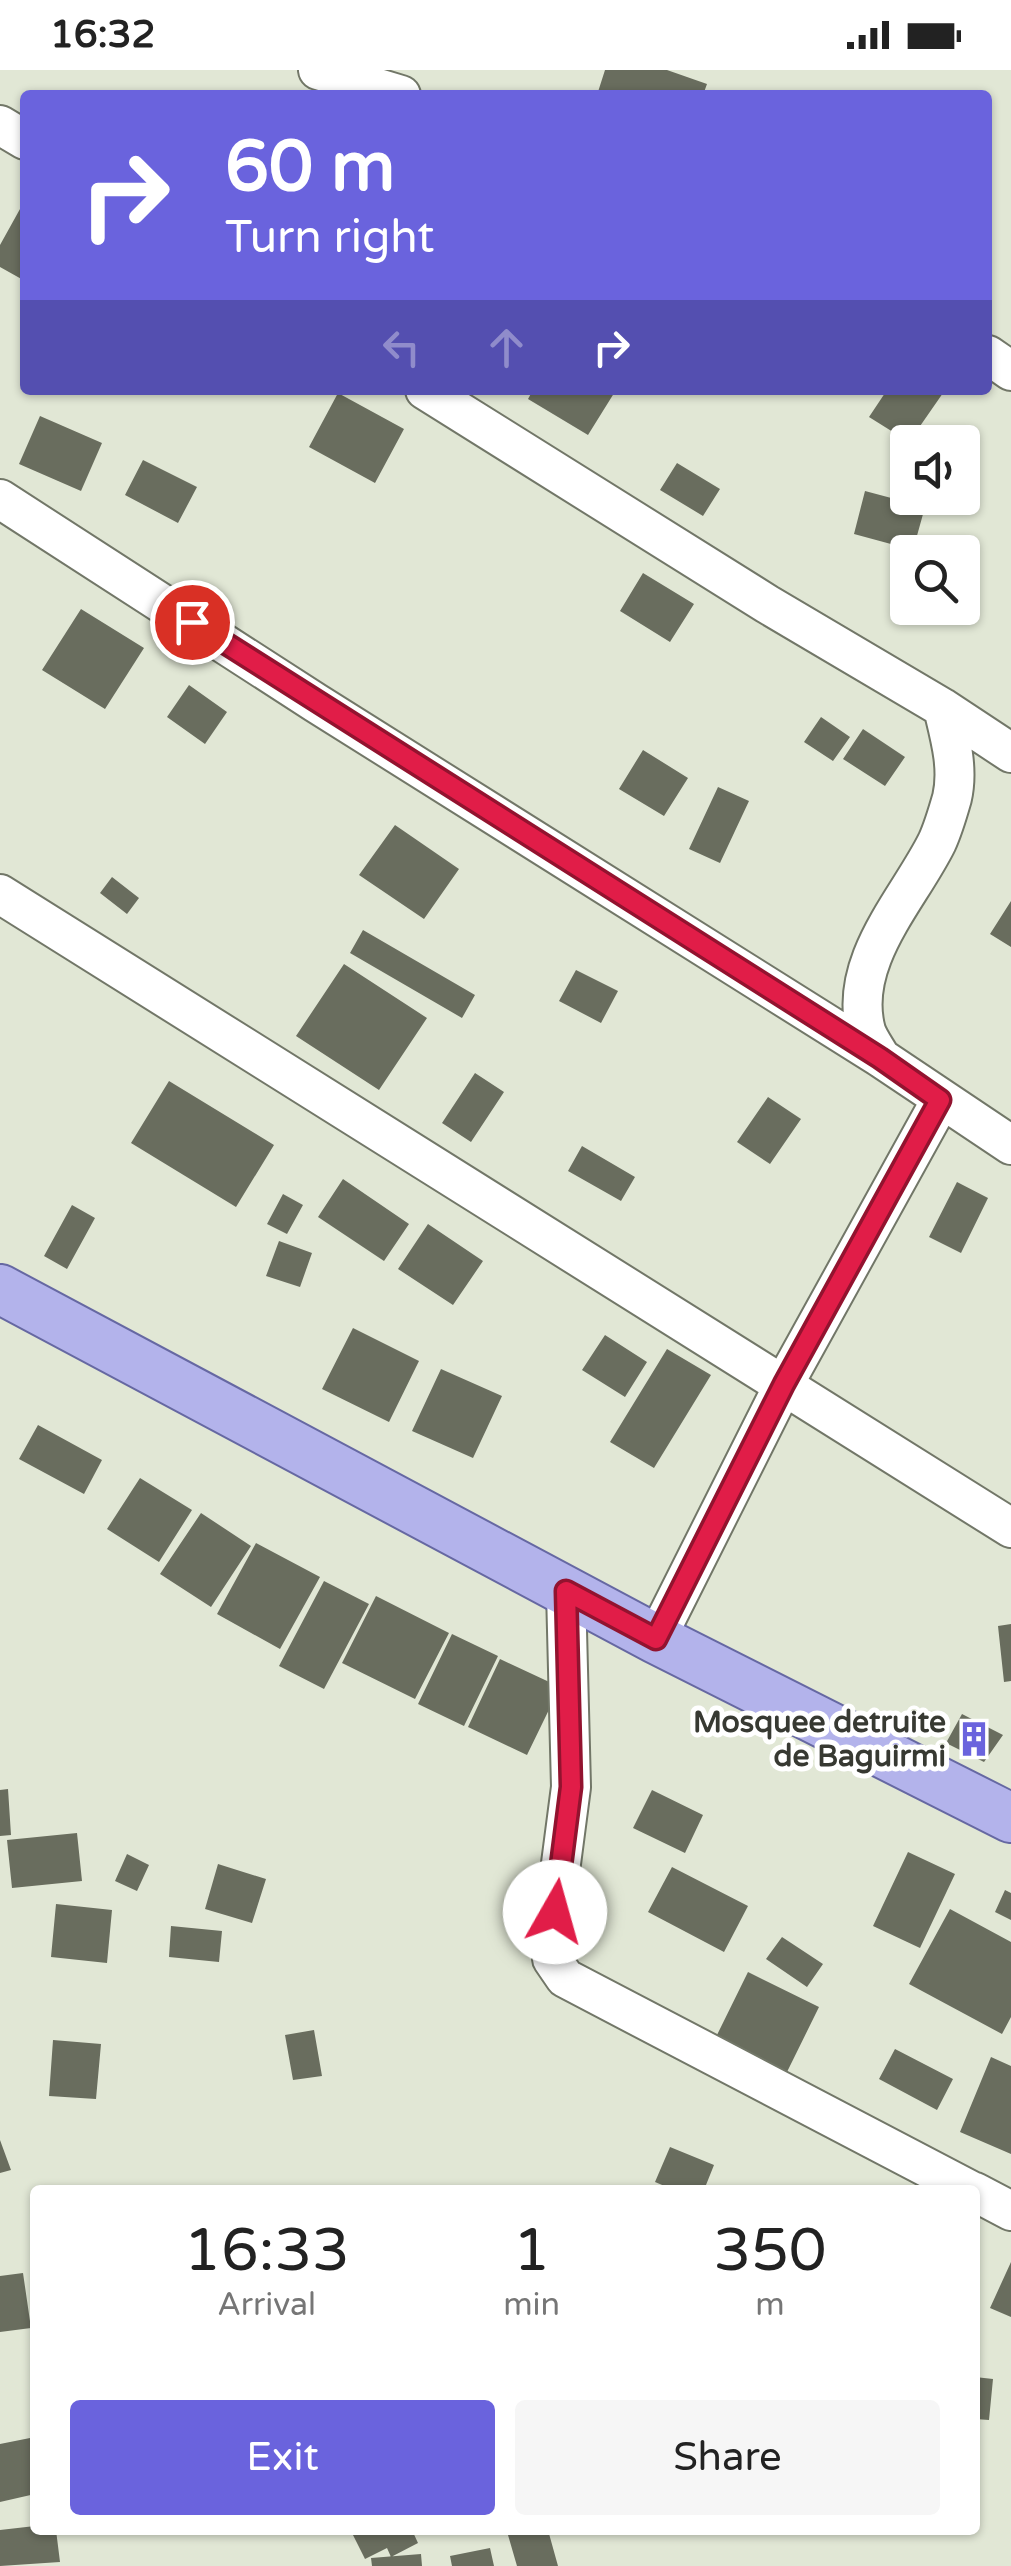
<!DOCTYPE html>
<style>
body{margin:0;font-family:"Varela Round",sans-serif;background:#f6f6f6;color:#222;height:100vh;display:flex;flex-direction:column;font-size:38px;white-space:nowrap}
*{box-sizing:border-box;margin:0}
p{font-size:32px;color:#767676}
.icon{flex:none;width:55px;height:55px;fill:none;stroke:currentColor;stroke-width:2;stroke-linecap:round;stroke-linejoin:round}
.map{position:relative;flex:1;overflow:hidden}
.details{position:absolute;left:30px;top:2115px;width:950px;height:350px;display:flex;flex-direction:column;background:#fff;border-radius:10px;box-shadow:0 2px 8px #0004}
.details>*{flex:none}
.hud{position:absolute;left:20px;top:20px;width:972px;height:305px;border-radius:10px;box-shadow:0 2px 8px #0004;background:#6a63dd;color:#fff;overflow:hidden}
.fabs{position:absolute;left:890px;top:355px;display:grid;gap:20px}
.fabs a{display:grid;place-items:center;width:90px;height:90px;border-radius:10px;background:#fff;box-shadow:0 2px 8px #0004;font-size:50px}
.pin{position:absolute;display:grid;place-items:center;width:85px;height:85px;color:#fff;margin:-42px;border:5px solid #fff;border-radius:50%;box-shadow:0 2px 10px #0007}
.me{position:absolute;width:110px;margin:-55px;rotate:7deg;stroke-linejoin:round;filter:drop-shadow(0 0 8px #0008)}
.turn{display:flex;align-items:center;gap:35px;height:210px;padding:0 40px;font-size:45px}
.turn .icon{width:130px;height:130px;stroke-width:2.5}
.turn b{display:block;font-size:70px;line-height:85px}
.lanes{display:flex;align-items:center;height:95px;padding:0 40px;background:#0003;justify-content:center;gap:50px;direction:ltr}
.lanes .off{opacity:.35}
.eta{display:flex;justify-content:space-evenly;align-items:center;height:170px;text-align:center}
.eta b{font-size:60px;font-weight:600;line-height:70px}
.action{display:flex;gap:20px;margin-top:auto;padding:20px 40px}
.action a{flex:1;height:115px;border-radius:10px;background:#6a63dd;color:#fff;font-size:40px;font-weight:600;line-height:115px;text-align:center}
.action a+a{background:#f6f6f6;color:#222}
.status{display:flex;justify-content:space-between;align-items:center;height:70px;padding:0 50px;background:#fff;direction:ltr}
.status svg{height:28px;fill:currentColor}
.map>svg:first-child{display:block}
.building{fill:#696d5e}
.lines{fill:none;stroke-linecap:round;stroke-linejoin:round}
.minor-casing{stroke:#727768;stroke-width:42}
.major-casing{stroke:#6668a2;stroke-width:52}
.minor{stroke:#fff;stroke-width:38}
.major{stroke:#b3b3eb;stroke-width:48}
.route-casing{stroke:#92132f;stroke-width:25}
.route{stroke:#e11d48;stroke-width:18}
.labels{text-anchor:middle;stroke-width:10;stroke-linejoin:round;paint-order:stroke}
.poi-label{font-size:30px;font-weight:bold;fill:#373932;stroke:#fff;text-anchor:end}
</style>
<div class="status"><b>16:32</b><svg viewBox="0 0 49 12"><path d="M0 12V9h3v3zM5 12V6h3v6zM10 12V3h3v9zM15 12V0h3v12zM26 1h20v11H26zM47 4h2v5h-2z"/></svg></div>
<div class="map">
<svg width="1011" height="2496" viewBox="0 0 1011 2496">
<rect width="100%" height="100%" fill="#e1e7d5"/>
<path class="building" d="M605 0H667L707 14 703 25H597Z
M25 130V211L0 197V175Z
M533 320H616L588 365 528 329Z
M887 320H938L943 323 909 372 869 347Z
M338 323 404 359 375 413 309 377Z
M40 346 102 373 81 421 19 394Z
M143 390 197 417 178 453 125 425Z
M677 393 720 419 703 446 660 420Z
M865 421 925 437 913 480 854 464Z
M643 503 694 534 670 572 620 541Z
M81 539 144 578 105 639 42 600Z
M189 615 227 642 205 674 167 647Z
M821 647 850 667 833 691 804 672Z
M863 659 905 687 885 716 843 689Z
M643 680 688 708 664 746 619 719Z
M718 717 749 731 720 793 689 779Z
M395 755 459 799 424 849 359 805Z
M112 807 139 828 127 844 100 823Z
M1011 831V877L990 864Z
M363 860 475 925 462 948 350 883Z
M344 894 427 948 379 1020 296 966Z
M576 900 618 921 601 953 559 931Z
M475 1003 504 1022 471 1072 442 1053Z
M169 1011 274 1075 236 1137 131 1073Z
M768 1027 801 1049 770 1094 737 1072Z
M582 1076 635 1107 621 1131 568 1101Z
M343 1109 409 1154 384 1191 318 1147Z
M957 1112 988 1128 961 1183 929 1167Z
M283 1124 303 1135 287 1164 267 1154Z
M72 1135 95 1148 67 1199 44 1186Z
M428 1154 483 1191 453 1235 398 1199Z
M279 1171 312 1183 300 1217 266 1206Z
M353 1258 419 1291 389 1352 322 1319Z
M605 1265 647 1292 625 1327 582 1300Z
M667 1279 711 1305 654 1398 610 1372Z
M441 1299 502 1326 473 1388 412 1361Z
M38 1355 102 1390 84 1424 19 1389Z
M140 1408 192 1440 159 1492 107 1459Z
M201 1443 251 1476 211 1537 160 1504Z
M256 1473 320 1507 280 1579 217 1544Z
M324 1511 369 1534 324 1619 279 1596Z
M376 1526 449 1563 415 1629 342 1593Z
M1011 1554V1611L1004 1612 998 1556Z
M452 1564 498 1586 464 1656 418 1634Z
M500 1589 560 1617 527 1685 468 1657Z
M962 1644 1003 1665 984 1692 946 1673Z
M8 1719 11 1765 0 1766V1720Z
M652 1720 703 1745 685 1783 633 1758Z
M77 1763 82 1811 12 1818 7 1770Z
M908 1782 955 1804 920 1878 873 1856Z
M127 1784 149 1795 137 1821 115 1811Z
M218 1794 266 1809 252 1853 205 1839Z
M672 1797 748 1836 724 1882 648 1842Z
M1005 1820 1011 1823V1850L995 1842Z
M56 1834 112 1840 107 1893 51 1887Z
M950 1839 1011 1872V1947L1002 1964 909 1914Z
M171 1856 222 1861 219 1892 169 1887Z
M782 1867 823 1894 807 1917 766 1889Z
M748 1902 819 1937 787 2002 716 1967Z
M314 1960 322 2006 293 2010 285 1965Z
M53 1970 101 1974 96 2029 49 2026Z
M895 1979 953 2009 937 2040 879 2009Z
M991 1987 1011 1996V2084L960 2062Z
M0 2070 11 2100 0 2103Z
M670 2077 714 2095 704 2120H674L655 2112Z
M1011 2192V2247L990 2238Z
M23 2203 31 2258 0 2262V2206Z
M975 2307 993 2309 989 2350 975 2349Z
M35 2367V2424L0 2432V2374Z
M35 2456V2460H56L60 2492 0 2496V2460Z
M358 2460H412L418 2473 391 2487 387 2478 365 2489 352 2463Z
M526 2460H548L558 2496H517L508 2465Z
M490 2478 494 2496H452L450 2486Z
M421 2484 422 2496H372L371 2488Z"/>
<g class="lines">
<defs>
<path id="minor" d="M318 0 401 25
M0 55 25 70
M988 285 1011 301
M425 320 767 534 943 638 1011 683
M0 429 316 633 881 988 1011 1075
M0 824 1011 1458
M881 988C876 979 869 970 866 961 847 891 909 829 937 772 943 759 948 742 952 728 959 698 950 667 943 638
M566 1521 571 1717 551 1870 552 1889 565 1908 970 2120
M656 1569 784 1314 941 1030
M975 2122 1011 2141"/>
<path id="major" d="M0 1219 656 1569 1011 1748"/>
</defs>
<use href="#minor" class="minor-casing"/>
<use href="#major" class="major-casing"/>
<use href="#minor" class="minor"/>
<use href="#major" class="major"/>
</g>
<g class="lines">
<defs>
<path id="route" d="M192 552 880 988 940 1030 784 1314 656 1569 566 1521 571 1717 555 1842"/>
</defs>
<use href="#route" class="route-casing"/>
<use href="#route" class="route"/>
</g>
<defs>
<symbol id="building-bare" viewBox="-9 -9 18 18"><path d="M-4-6H4V6H1V3H-1V6H-4ZM-2.5-4.3h1.7v1.8h-1.7ZM.8-4.3h1.7v1.8H.8ZM-2.5-1h1.7V.8h-1.7ZM.8-1h1.7V.8H.8Z" fill="#6a63dd" stroke="#fff" stroke-width="2.5" paint-order="stroke"/></symbol>
</defs>
<g fill-rule="evenodd">
<use href="#building-bare" x="949" y="1644" width="50" height="50"/>
</g>
<g class="labels">
<g class="poi-label">
<text x="946" y="1662">Mosquee detruite<tspan x="946" dy="34">de Baguirmi</tspan></text>
</g>
</g>
</svg>
<div class="fabs">
<a><svg class="icon" aria-label="sound" viewBox="0 0 24 24"><path d="M4 9h4l5-4v14l-5-4H4zM17 9q2 3 0 6"/></svg></a>
<a><svg class="icon" aria-label="search" viewBox="0 0 24 24"><circle cx="10" cy="10" r="6"/><path d="M15 15l6 6"/></svg></a>
</div>
<div class="pin" style="left:192px;top:552px;background:#d93025"><svg class="icon" aria-label="arrive" viewBox="0 0 24 24"><path d="M6 21V4h12l-3 4 3 4H6"/></svg></div>
<svg class="me" style="left:555px;top:1842px" viewBox="-20 -20 40 40"><circle r="19" fill="#fff"/><path d="M0-13L10 11 0 6-10 11z" fill="#e11d48"/></svg>
<div class="hud">
<div class="turn"><svg class="icon" aria-label="right" viewBox="0 0 24 24"><path d="M7 20v-9h11M14 6l5 5-5 5"/></svg><div><b>60 m</b>Turn right</div></div>
<div class="lanes"><svg class="icon off" aria-label="left" viewBox="0 0 24 24"><path d="M17 20v-9H6M10 6l-5 5 5 5"/></svg><svg class="icon off" aria-label="ahead" viewBox="0 0 24 24"><path d="M12 20V5M6 11l6-6 6 6"/></svg><svg class="icon" aria-label="right" viewBox="0 0 24 24"><path d="M7 20v-9h11M14 6l5 5-5 5"/></svg></div>
</div>
<section class="details">
<div class="eta">
<div><b>16:33</b><p>Arrival</p></div>
<div><b>1</b><p>min</p></div>
<div><b>350</b><p>m</p></div>
</div>
<div class="action"><a>Exit</a><a>Share</a></div>
</section>
</div>
